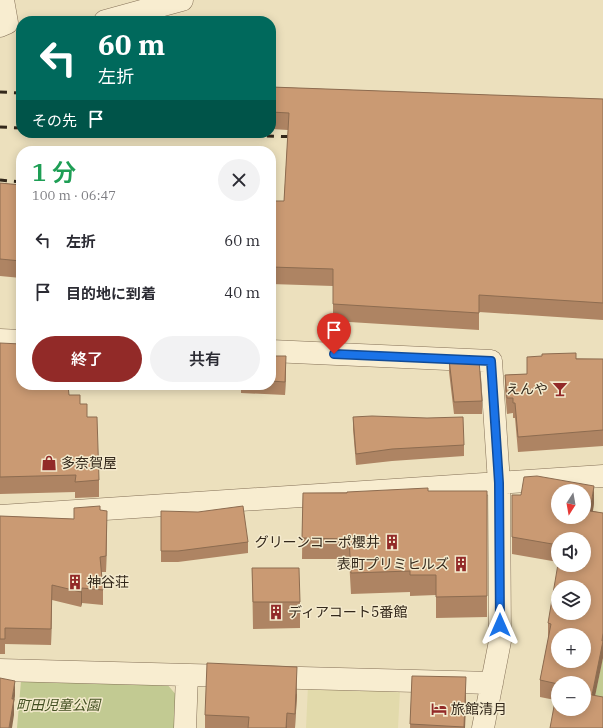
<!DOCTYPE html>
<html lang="ja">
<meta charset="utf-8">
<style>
body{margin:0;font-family:"IBM Plex Serif","Noto Sans JP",serif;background:#f2f2f3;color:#2b2b33;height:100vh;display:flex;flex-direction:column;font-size:15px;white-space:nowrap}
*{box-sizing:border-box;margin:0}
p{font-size:13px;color:#7c7c81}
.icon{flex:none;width:22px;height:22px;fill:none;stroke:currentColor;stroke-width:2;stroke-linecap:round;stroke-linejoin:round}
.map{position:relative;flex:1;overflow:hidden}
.panel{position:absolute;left:16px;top:146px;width:260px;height:244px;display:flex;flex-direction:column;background:#fff;border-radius:16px;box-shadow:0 2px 10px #0003}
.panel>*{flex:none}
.top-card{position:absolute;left:16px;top:16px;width:260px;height:122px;border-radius:16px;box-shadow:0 2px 10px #0003;background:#00695c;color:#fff;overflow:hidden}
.needle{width:26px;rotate:191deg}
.controls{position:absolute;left:551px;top:484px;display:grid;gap:8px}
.controls a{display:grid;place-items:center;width:40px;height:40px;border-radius:50%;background:#fff;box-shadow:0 2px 10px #0003;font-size:20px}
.pin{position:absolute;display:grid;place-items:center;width:34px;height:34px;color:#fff;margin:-41px -17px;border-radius:50% 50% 50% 0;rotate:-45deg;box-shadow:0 0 4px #0007}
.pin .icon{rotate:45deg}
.me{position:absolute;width:44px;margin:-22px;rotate:0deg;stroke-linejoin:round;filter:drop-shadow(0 0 3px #0008)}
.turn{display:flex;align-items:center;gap:14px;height:84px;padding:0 16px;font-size:18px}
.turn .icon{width:52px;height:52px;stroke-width:2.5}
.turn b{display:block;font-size:28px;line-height:34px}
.then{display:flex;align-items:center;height:38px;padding:0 16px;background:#0003;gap:8px;font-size:15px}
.round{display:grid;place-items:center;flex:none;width:42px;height:42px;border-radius:21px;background:#f2f2f3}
.summary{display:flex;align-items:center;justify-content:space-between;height:68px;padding:0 16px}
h1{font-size:24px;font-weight:600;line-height:30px;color:#1e9e55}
.button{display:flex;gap:8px;margin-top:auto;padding:8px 16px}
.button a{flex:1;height:46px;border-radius:24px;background:#922a28;color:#fff;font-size:16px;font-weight:600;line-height:46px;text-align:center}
.button a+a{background:#f2f2f3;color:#2b2b33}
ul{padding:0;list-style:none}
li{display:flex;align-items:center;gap:12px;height:52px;padding:0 16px}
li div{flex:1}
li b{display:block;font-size:15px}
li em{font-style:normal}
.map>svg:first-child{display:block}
.farmland{fill:#e2daab}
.green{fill:#c2ca92}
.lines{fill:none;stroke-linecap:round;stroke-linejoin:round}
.street-casing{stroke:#847057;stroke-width:23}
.street{stroke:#f8edd0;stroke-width:22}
.rail{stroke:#33281b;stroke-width:3;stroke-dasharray:7 7;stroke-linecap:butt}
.wall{fill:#ae8463}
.shaded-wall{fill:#8d6c50}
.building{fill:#ca9a73;stroke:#8d6c50;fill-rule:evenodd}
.route-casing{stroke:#114b97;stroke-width:10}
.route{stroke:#1a73e8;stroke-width:7}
.labels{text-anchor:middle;stroke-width:3;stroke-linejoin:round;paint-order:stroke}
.poi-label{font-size:14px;fill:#33281b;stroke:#f4eacd;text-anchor:start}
.park-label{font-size:14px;font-style:italic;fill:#435022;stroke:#f4eacd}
</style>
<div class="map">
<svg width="603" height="728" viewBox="0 0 603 728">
<rect width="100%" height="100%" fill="#ece0bd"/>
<path class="farmland" d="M308 685 400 690 398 728H306Z"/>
<path class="green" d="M603 657V713L592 711Z
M21 681 166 683 178 697 177 728H17Z"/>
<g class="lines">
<defs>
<path id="street" d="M105 21 182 0
M0 26 7 23 3 0
M0 340 21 341
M271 351 491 361 499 483 500 641 483 728
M0 516 603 476
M0 670 492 683
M185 728 187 675"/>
</defs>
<use href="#street" class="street-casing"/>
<use href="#street" class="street"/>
<path class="rail" d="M0 92 21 93
M0 127 21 128
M183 133 299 137
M0 180 21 182"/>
</g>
<path class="wall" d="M271 87 603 99V320L479 312V330L333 321V286L271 284V201H284L288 130 271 129Z
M0 183 21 185V278L0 276Z
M0 343 80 404 87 417 99 480V497L75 498V492L0 494Z
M271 350 274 356 286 369 285 395 241 393V385H271Z
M527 357 603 359V446L518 452 515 418H513V413L507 414 505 390V375L527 374Z
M449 359 482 401V414H454L449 372Z
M353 417 464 445V456L392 461 356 465 353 429Z
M428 491H487V617L436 618V595L410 596V592L351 594 349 559H302L303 493Z
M512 495 594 503 593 511 603 513V658L555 700 540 697V680L548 640V623L584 565 558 539V562L512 554Z
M100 510 107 526 106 572H101L103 590V605L82 603 81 607 52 600 51 645 5 644V654H0V516L74 519Z
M161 511 248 542V553L178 562H161Z
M252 568 300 602V628L253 629Z
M412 676 466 695 465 728H410Z
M297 694 295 728H205V715Z"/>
<path class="shaded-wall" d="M286 356V369L285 395V382Z
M594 486V503L590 527V511Z
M107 511V526L106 572V556Z
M52 585V600L51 645V629Z
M82 588V603L81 607V592Z
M603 633V658L592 711V695Z
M297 667V694L295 728Z
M466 677V695L465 728H464Z
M15 681V696L14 703V715L12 728H9L12 699Z
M287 713V728H286Z"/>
<path class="building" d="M271 87 603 99V303L479 295V313L333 304V269L271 267V201H284L289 113 271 112Z
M0 183 21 185V261L0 259Z
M0 343 21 344V385H68L69 395H80V404H87V417H97L99 480 75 482 76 475 0 477Z
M271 350 274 351V356H286L285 382 271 381Z
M576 353V359H603V430L518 437 515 403H513V398H507L505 375 527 374V357L542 356V354Z
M449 359 479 360 482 401 454 402Z
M372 416 427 418 463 417 464 445 392 449 356 454 353 417Z
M537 476 594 486 590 511 603 513V633L602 641H603L592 695 603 697V728H550L558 685V709H584V683H558V684L540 680 551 624 548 623 558 564V565H584V539H558V545L512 537V495H521L524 477ZM558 491H584V517H558ZM558 587H584V613H558ZM558 635H584V661H558Z
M428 488V491H487V596L436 597V575H410V571L351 573 349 539 302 538 303 493H347V492Z
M100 506V510L107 511 106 556 100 557 103 590 82 588 81 592 52 585 51 629 5 628V639H0V516L74 519V508Z
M243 506 248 542 178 551H161V511L198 512Z
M252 568H299L300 602H253Z
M207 663 297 667 295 714 287 713 286 728H248L249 717 205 715Z
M412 676 466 677 464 727 410 724Z
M0 678 15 681 12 699H14L9 728H0Z"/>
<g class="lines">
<defs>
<path id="route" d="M334 354 491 361 499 483 500 625"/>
</defs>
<use href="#route" class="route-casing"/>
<use href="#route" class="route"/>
</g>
<defs>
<symbol id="bar-bare" viewBox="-9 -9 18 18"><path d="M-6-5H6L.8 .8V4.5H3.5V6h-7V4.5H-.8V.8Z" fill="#922a28" stroke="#f4eacd" stroke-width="2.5" paint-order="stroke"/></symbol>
<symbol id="shop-bare" viewBox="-9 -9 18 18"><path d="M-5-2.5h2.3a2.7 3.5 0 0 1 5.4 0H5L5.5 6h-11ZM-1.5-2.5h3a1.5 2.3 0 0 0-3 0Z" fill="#922a28" stroke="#f4eacd" stroke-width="2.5" paint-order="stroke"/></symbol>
<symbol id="building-bare" viewBox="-9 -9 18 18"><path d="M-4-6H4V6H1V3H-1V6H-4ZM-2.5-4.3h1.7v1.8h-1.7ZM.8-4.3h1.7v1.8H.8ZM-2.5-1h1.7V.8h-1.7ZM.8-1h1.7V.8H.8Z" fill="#922a28" stroke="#f4eacd" stroke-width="2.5" paint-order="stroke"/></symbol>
<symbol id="hotel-bare" viewBox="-9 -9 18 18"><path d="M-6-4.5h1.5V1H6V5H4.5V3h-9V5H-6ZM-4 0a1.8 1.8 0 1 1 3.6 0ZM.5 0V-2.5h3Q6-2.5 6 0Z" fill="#922a28" stroke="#f4eacd" stroke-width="2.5" paint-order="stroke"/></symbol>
</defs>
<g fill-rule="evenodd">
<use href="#bar-bare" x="549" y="378" width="22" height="22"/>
<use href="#shop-bare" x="38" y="452" width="22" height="22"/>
<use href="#building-bare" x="381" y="531" width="22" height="22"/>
<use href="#building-bare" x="450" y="553" width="22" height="22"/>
<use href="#building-bare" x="64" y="571" width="22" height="22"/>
<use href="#building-bare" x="265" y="601" width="22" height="22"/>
<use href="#hotel-bare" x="428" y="698" width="22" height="22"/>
</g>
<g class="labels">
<g class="poi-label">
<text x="548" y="394" text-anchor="end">えんや</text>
<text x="61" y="468">多奈賀屋</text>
<text x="380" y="547" text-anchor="end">グリーンコーポ櫻井</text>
<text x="449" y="569" text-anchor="end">表町プリミヒルズ</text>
<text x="87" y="587">神谷荘</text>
<text x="288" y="617">ディアコート5番館</text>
<text x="451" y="714">旅館清月</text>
</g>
<g class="park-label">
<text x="58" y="710">町田児童公園</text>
</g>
</g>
</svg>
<div class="controls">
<a><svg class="needle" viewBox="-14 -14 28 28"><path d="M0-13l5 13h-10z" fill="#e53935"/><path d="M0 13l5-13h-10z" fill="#7c7c81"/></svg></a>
<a><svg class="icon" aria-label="sound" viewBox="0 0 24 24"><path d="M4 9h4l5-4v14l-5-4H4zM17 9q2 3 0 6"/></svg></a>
<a><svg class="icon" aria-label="layers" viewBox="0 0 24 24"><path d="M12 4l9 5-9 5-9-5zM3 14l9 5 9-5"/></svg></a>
<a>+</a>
<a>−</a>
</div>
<div class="pin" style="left:334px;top:354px;background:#d93025"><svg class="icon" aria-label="arrive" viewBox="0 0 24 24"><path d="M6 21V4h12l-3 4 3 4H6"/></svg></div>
<svg class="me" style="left:500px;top:625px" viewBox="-20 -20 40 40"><path d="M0-17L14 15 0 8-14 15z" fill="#1a73e8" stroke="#fff" stroke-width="4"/></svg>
<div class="top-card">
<div class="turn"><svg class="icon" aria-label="left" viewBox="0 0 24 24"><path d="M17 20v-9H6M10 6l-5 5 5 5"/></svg><div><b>60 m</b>左折</div></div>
<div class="then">その先<svg class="icon" aria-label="arrive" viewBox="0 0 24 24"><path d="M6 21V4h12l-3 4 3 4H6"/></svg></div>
</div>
<section class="panel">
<div class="summary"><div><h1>1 分</h1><p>100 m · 06:47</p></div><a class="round"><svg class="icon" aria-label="close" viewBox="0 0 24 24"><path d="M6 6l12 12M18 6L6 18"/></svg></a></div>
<ul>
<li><svg class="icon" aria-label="left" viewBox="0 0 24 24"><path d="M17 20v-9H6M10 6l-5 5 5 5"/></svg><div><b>左折</b></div><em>60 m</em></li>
<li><svg class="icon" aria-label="arrive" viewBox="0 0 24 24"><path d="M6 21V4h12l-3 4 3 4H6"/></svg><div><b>目的地に到着</b></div><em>40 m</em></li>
</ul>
<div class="button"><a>終了</a><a>共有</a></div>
</section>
</div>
